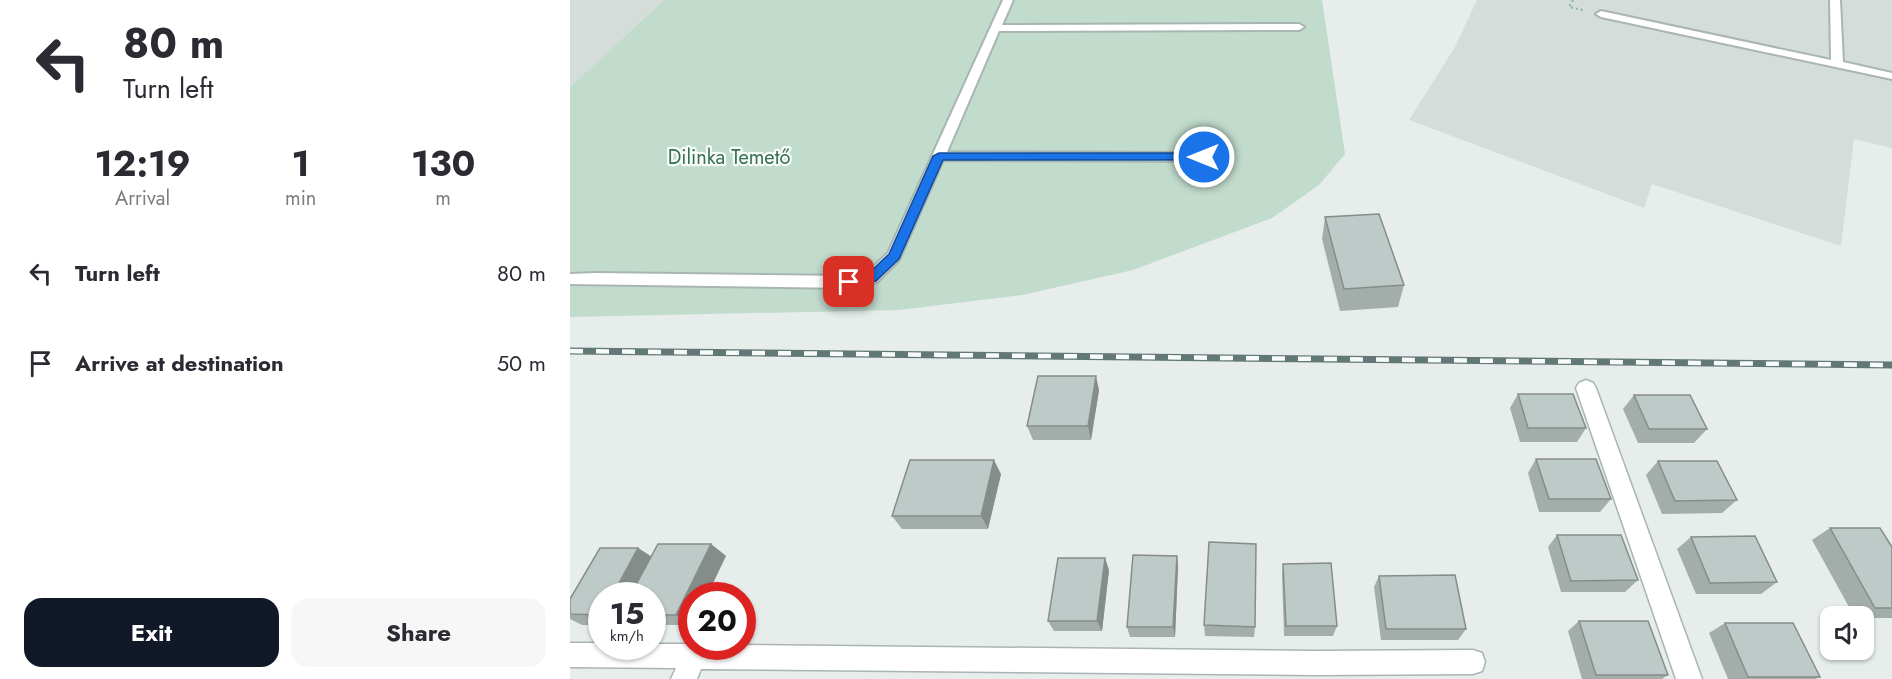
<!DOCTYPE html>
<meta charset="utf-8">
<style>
body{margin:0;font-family:Jost,sans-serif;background:#f7f7f7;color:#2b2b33;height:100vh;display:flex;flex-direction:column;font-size:22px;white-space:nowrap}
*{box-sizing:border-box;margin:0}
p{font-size:20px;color:#7c7c81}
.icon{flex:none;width:33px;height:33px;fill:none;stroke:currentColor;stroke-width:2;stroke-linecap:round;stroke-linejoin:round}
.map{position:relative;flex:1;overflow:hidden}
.sheet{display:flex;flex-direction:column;background:#fff;width:570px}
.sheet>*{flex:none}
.top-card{background:#fff;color:#2b2b33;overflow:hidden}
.tools{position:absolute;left:1250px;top:606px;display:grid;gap:12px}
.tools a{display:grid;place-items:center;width:54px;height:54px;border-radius:12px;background:#fff;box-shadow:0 2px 4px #0004;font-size:30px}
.speed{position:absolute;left:18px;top:582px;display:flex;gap:12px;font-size:30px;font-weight:700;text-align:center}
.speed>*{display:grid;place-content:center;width:78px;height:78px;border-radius:50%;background:#fff;box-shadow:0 2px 4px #0004;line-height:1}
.speed small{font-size:15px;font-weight:400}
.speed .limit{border:9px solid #d22;background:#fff;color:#111}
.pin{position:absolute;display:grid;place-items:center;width:51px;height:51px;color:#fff;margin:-26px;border-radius:12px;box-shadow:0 3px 9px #0006}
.me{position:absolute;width:66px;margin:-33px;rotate:270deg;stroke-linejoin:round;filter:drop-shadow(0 0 4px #0008)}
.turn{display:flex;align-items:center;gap:21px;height:126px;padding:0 24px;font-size:27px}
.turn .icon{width:78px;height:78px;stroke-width:2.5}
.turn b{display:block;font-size:42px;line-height:51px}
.eta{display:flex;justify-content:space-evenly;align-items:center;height:102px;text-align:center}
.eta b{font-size:36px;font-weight:700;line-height:42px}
.cta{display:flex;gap:12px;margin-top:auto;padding:12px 24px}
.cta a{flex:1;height:69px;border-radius:18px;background:#111827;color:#fff;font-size:24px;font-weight:700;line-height:69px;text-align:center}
.cta a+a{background:#f7f7f7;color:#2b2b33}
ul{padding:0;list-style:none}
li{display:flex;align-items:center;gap:18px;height:90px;padding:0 24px}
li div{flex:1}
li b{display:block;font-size:22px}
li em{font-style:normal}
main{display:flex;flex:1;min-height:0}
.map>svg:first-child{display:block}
.built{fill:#d4ddda}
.green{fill:#c1dbcc}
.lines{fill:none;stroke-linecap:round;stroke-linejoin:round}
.service-casing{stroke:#a9b5b2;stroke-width:4}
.minor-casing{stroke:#a9b5b2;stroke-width:3}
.path{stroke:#8aada7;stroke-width:2;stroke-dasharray:2 3;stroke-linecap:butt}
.service{fill:#fff;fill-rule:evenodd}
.minor{fill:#fff;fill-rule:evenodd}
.rail-casing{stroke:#627876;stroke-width:7}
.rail{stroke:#f6faf8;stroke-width:4.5;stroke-dasharray:13;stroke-linecap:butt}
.wall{fill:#a3aeab}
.shaded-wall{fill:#858d8b}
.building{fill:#becac7;stroke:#858d8b;stroke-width:1.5}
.route{fill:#1a73e8;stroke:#114b97;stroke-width:1.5}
.labels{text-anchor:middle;stroke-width:4.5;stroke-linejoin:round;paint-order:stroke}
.far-park-label{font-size:20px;fill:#356f55;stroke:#f6faf8}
</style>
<main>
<section class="sheet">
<div class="top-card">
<div class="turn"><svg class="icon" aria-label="left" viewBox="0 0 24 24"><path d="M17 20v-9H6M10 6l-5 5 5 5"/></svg><div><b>80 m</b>Turn left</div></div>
</div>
<div class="eta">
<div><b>12:19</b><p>Arrival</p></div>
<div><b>1</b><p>min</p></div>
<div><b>130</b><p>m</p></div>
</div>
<ul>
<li><svg class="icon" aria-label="left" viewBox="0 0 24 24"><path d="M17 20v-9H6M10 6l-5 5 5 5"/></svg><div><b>Turn left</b></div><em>80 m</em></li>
<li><svg class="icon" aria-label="arrive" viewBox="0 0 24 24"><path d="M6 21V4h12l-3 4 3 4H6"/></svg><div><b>Arrive at destination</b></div><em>50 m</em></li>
</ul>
<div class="cta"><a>Exit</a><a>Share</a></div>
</section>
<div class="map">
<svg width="1322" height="679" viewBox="0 0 1322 679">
<rect width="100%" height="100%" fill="#e6edeb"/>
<path class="built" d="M0 0H94L0 87Z
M907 0H1322V148L1284 139 1271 246 1082 184 1074 208 839 120 885 47Z"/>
<path class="green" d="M94 0H752L775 154 749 185 702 218 563 270 452 295 329 310 0 317V87Z"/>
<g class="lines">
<defs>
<path id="service" d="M433 0H443L432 25 729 24 734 27 729 30 429 31 377 152 634 153 641 157 634 161 373 160 329 260 307 282 279 288 0 284V274L25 273 279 276 297 273 318 253Z
M1260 0H1270L1273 62 1322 73V79L1031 17 1026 14 1031 11 1261 60Z"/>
<path id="minor" d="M1016 380 1023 383 1026 388 1132 679H1106L1006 388 1009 383Z
M0 643H32V646H82V644H122V646H172V645L746 651 903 650 912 653 915 662 912 671 903 674 746 675 131 669 127 679H101L106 668 0 667Z"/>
</defs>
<use href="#service" class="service-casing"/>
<use href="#minor" class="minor-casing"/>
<path class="path" d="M1003 0 999 7 1013 10"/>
<use href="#service" class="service"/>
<use href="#minor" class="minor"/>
<defs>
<path id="rail" d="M0 351 1322 365"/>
</defs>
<use href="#rail" class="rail-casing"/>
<use href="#rail" class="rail"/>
</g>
<path class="wall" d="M755 217 834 285 828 307 770 311 752 239Z
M529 390 521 440H463L457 426Z
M948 394 1016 428 1007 442H950L940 408Z
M1064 395 1137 429 1124 443H1068L1053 409Z
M966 459 1041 499 1030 512H969L958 473Z
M1088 461 1167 500 1152 513 1092 514 1076 475Z
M431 474 418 529H332L322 516Z
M1260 528 1322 547V618H1293V616H1284L1242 540Z
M987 535 1068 580 1055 592H991L978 547Z
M1121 537 1207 582 1191 594H1126L1107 549Z
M141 544 156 556 122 596V625H82V596H32V625H12L0 619V599L68 548 81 556Z
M607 556 608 567 605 637H560L557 627Z
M713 564 767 626 763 636H714L712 575Z
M539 570 532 631H484L478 621Z
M809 576 896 629 888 640H811L804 587Z
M1009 621 1098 675 1092 679H1012L998 631Z
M1155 623 1250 677 1245 679H1158L1139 633Z
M634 625 685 627 684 637 635 636Z"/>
<path class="shaded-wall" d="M526 376 529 390 521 440 518 426Z
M424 460 431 474 418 529 411 516Z
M141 544 156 556 137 596H122V624L106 615Z
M68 548 86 560 67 596H42Z
M607 556 608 567 605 637 603 627Z
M535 558 539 570 532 631 527 621Z"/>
<path class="building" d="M809 214 834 285 774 289 755 217Z
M468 376H526L518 426H457Z
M948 394H1003L1016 428H958Z
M1064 395H1120L1137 429H1079Z
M966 459H1026L1041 499H979Z
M340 460H424L411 516H322Z
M1088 461H1147L1167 500 1105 501Z
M1260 528H1310L1322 547V608H1305Z
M987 535H1051L1068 580 1001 581Z
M1185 536 1207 582 1140 583 1121 537Z
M639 542 686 544 685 627 634 625Z
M88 544H141L106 615H82V596H60Z
M30 548H68L42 596H32L31 615 0 614V599Z
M563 555 607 556 603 627H557Z
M488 558H535L527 621H478Z
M761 563 767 626H716L713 564Z
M885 575 896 629H816L809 576Z
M1009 621H1078L1098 675H1026Z
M1155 623H1223L1250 677H1178Z"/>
<path class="route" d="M369 153H634L639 157 634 160H373L329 259 306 281 279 287 275 286 273 282 275 279 298 274 319 254 363 156Z"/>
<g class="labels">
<g class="far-park-label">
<text x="159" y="164">Dilinka Temető</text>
</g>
</g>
</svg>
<div class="tools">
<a><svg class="icon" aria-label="sound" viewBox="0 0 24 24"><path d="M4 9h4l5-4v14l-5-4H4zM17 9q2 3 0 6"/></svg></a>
</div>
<div class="speed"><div>15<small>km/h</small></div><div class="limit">20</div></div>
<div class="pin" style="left:279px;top:282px;background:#d93025"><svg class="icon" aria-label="arrive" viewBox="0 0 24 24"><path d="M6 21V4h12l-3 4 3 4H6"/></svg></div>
<svg class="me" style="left:634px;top:157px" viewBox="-20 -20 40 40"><circle r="17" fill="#1a73e8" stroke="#fff" stroke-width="3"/><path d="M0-11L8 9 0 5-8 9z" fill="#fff"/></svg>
</div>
</main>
